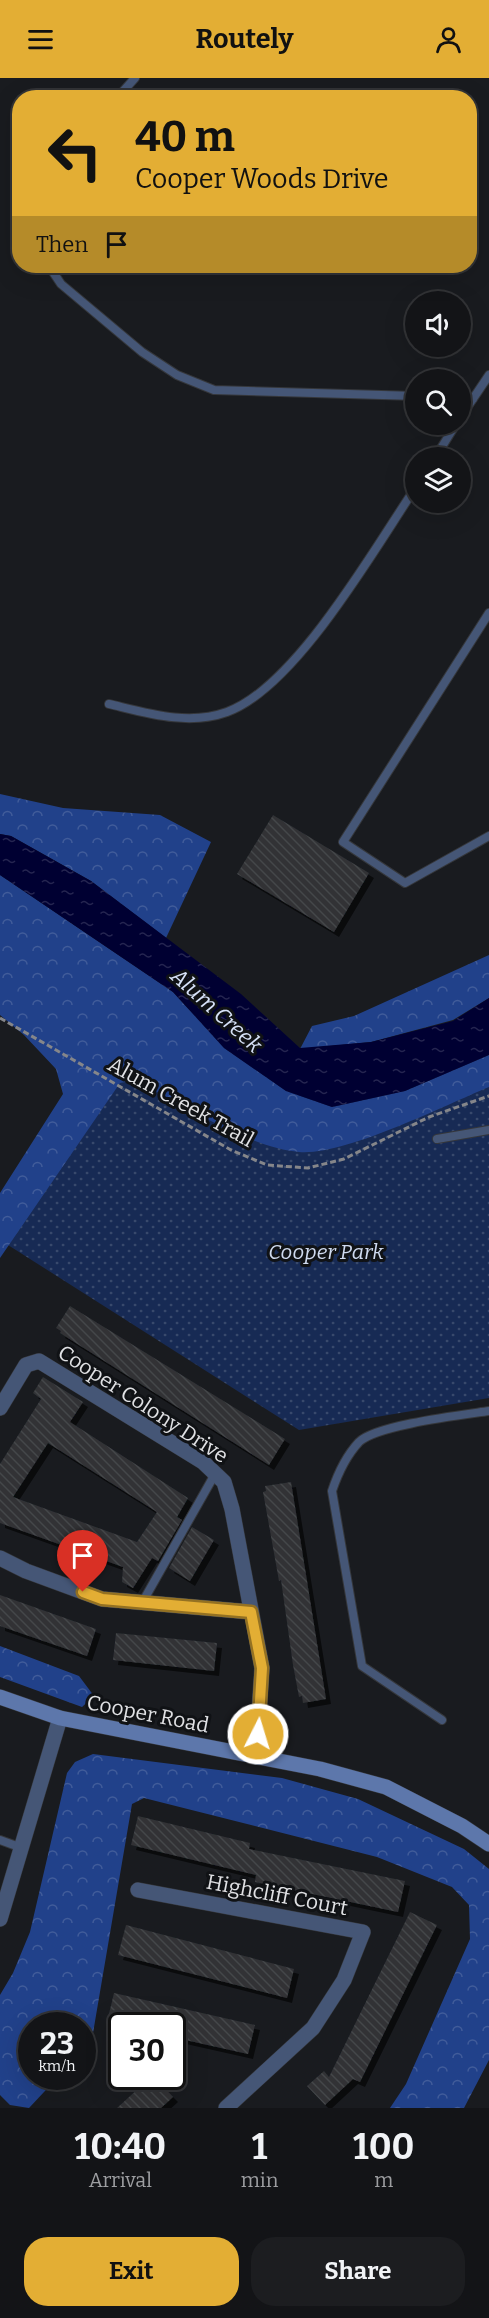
<!DOCTYPE html>
<style>
body{margin:0;font-family:Bitter,serif;background:#1c1d20;color:#f1f3f6;height:100vh;display:flex;flex-direction:column;font-size:22px;white-space:nowrap}
*{box-sizing:border-box;margin:0}
p{font-size:20px;color:#9d9ea1}
.icon{flex:none;width:33px;height:33px;fill:none;stroke:currentColor;stroke-width:2;stroke-linecap:round;stroke-linejoin:round}
.map{position:relative;height:2030px;overflow:hidden}
.panel{display:flex;flex-direction:column;background:#131417;flex:1}
.panel>*{flex:none}
.guide{position:absolute;left:12px;top:12px;width:465px;height:183px;border-radius:24px;box-shadow:0 6px 24px #0002,0 0 0 2px #323336;background:#e3ae34;color:#111;overflow:hidden}
.buttons{position:absolute;left:405px;top:213px;display:grid;gap:12px}
.buttons a{display:grid;place-items:center;width:66px;height:66px;border-radius:50%;background:#131417;box-shadow:0 6px 24px #0002,0 0 0 2px #323336;font-size:30px}
.speed{position:absolute;left:18px;top:1934px;display:flex;gap:12px;font-size:30px;font-weight:700;text-align:center}
.speed>*{display:grid;place-content:center;width:78px;height:78px;border-radius:50%;background:#131417;box-shadow:0 6px 24px #0002,0 0 0 2px #323336;line-height:1}
.speed small{font-size:15px;font-weight:400}
.speed .limit{border:3px solid #111;border-radius:9px;background:#fff;color:#111}
.pin{position:absolute;display:grid;place-items:center;width:51px;height:51px;color:#fff;margin:-62px -26px;border-radius:50% 50% 50% 0;rotate:-45deg;box-shadow:0 0 6px #0007}
.pin .icon{rotate:45deg}
.me{position:absolute;width:66px;margin:-33px;rotate:5deg;stroke-linejoin:round;filter:drop-shadow(0 0 4px #0008)}
.turn{display:flex;align-items:center;gap:21px;height:126px;padding:0 24px;font-size:27px}
.turn .icon{width:78px;height:78px;stroke-width:2.5}
.turn b{display:block;font-size:42px;line-height:51px}
.then{display:flex;align-items:center;height:57px;padding:0 24px;background:#0003;gap:12px;font-size:22px}
.eta{display:flex;justify-content:space-evenly;align-items:center;height:102px;text-align:center}
.eta b{font-size:36px;font-weight:700;line-height:42px}
.cta{display:flex;gap:12px;margin-top:auto;padding:12px 24px}
.cta a{flex:1;height:69px;border-radius:24px;background:#e3ae34;color:#111;font-size:24px;font-weight:700;line-height:69px;text-align:center}
.cta a+a{background:#1c1d20;color:#f1f3f6}
header{display:flex;justify-content:space-between;align-items:center;height:78px;padding:0 24px;background:#e3ae34;color:#111;font-size:27px;font-weight:700}
.map>svg:first-child{display:block}
.grass{fill:url(#grass-dots)}
.forest{fill:url(#forest-crowns)}
.water{fill:url(#water-ripples)}
.building{fill:url(#building-back-hatch);fill-rule:evenodd;filter:url(#shadow)}
.lines{fill:none;stroke-linecap:round;stroke-linejoin:round}
.lane-casing{stroke:#35373b;stroke-width:10}
.street-casing{stroke:#35373b;stroke-width:16}
.secondary-casing{stroke:#35373b;stroke-width:16}
.path{stroke:#85868a;stroke-width:3;stroke-dasharray:6 3;stroke-linecap:butt}
.lane{stroke:#455676;stroke-width:8}
.street{stroke:#455676;stroke-width:15}
.secondary{stroke:#5d77ab;stroke-width:15}
.route-casing{stroke:#947122;stroke-width:15}
.route{stroke:#e3ae34;stroke-width:10}
.labels{text-anchor:middle;stroke-width:6;stroke-linejoin:round;paint-order:stroke}
.street-label{font-size:21px;fill:#e0e1e4;stroke:#101215}
.park-label{font-size:21px;font-style:italic;fill:#cfdaef;stroke:#101215}
.water-label{font-size:22px;font-style:italic;fill:#d7e2f8;stroke:#101215}
</style>
<header><svg class="icon" aria-label="menu" viewBox="0 0 24 24"><path d="M4 6h16M4 12h16M4 18h16"/></svg>Routely<svg class="icon" aria-label="person" viewBox="0 0 24 24"><circle cx="12" cy="8" r="4"/><path d="M4 21q1-7 8-7t8 7"/></svg></header>
<div class="map">
<svg width="489" height="2030" viewBox="0 0 489 2030">
<defs>
<pattern id="grass-dots" width="8" height="8" patternUnits="userSpaceOnUse" patternTransform="scale(1.5)"><rect width="8" height="8" fill="#172a54"/><path d="M2 2h.1M6 6h.1" fill="none" stroke="#38496c" stroke-width="1.8" stroke-linecap="round"/></pattern>
<pattern id="forest-crowns" width="20" height="18" patternUnits="userSpaceOnUse" patternTransform="scale(1.5)"><rect width="20" height="18" fill="#21418a"/><path d="M2 6a3 3 0 1 1 6 0M12 15a3 3 0 1 1 6 0" fill="none" stroke="#415c9a"/></pattern>
<pattern id="water-ripples" width="26" height="14" patternUnits="userSpaceOnUse" patternTransform="scale(1.5)"><rect width="26" height="14" fill="#000032"/><path d="M2 4q2-2 4 0t4 0M15 11q2-2 4 0t4 0" fill="none" stroke="#252550"/></pattern>
<pattern id="building-back-hatch" width="6" height="6" patternUnits="userSpaceOnUse" patternTransform="scale(1.5)"><rect width="6" height="6" fill="#303236"/><path d="M-1 5l2 2M0 0l6 6M5-1l2 2" fill="none" stroke="#444649"/></pattern>
<filter id="shadow"><feDropShadow dx="5" dy="5" stdDeviation="0" flood-color="#0009"/></filter>
</defs>
<rect width="100%" height="100%" fill="#191b1f"/>
<path class="grass" d="M134 903 335 1010 489 945V1320L299 1352 8 1167Z"/>
<path class="forest" d="M0 716 63 730 160 737 211 764 166 860 91 803 11 758 0 756Z
M0 797 173 914 224 970 286 1013 332 1029 405 1013 489 977V1009C443 1028 344 1078 299 1074 249 1070 180 1025 135 1002L120 1005 0 1180V1115L63 1016 56 991 24 957 0 937Z
M489 877V920L453 942 371 964 300 971 312 948 354 938Z
M0 1568 79 1598 94 1618 82 1629 0 1599Z
M93 1676 282 1700 358 1721 464 1771 489 1791V1982L464 2030H390L406 2006 470 1861 469 1827 452 1809 377 1779 144 1720 132 1726 93 1955 83 1971 82 1947H32V1998H59L29 2030 10 2027 0 2017V1917L13 1895 30 1854 67 1695 75 1684Z"/>
<path class="water" d="M0 756 11 758 91 803 241 916 300 970 371 964 453 943 489 920V977L405 1013 332 1029 286 1013 224 970 173 914 0 797Z"/>
<path class="building" d="M273 737 369 795 334 854 237 796Z
M70 1228 285 1361 269 1387 60 1255 61 1253 56 1250Z
M43 1299 83 1324 70 1344 188 1420 177 1439 182 1442 158 1483 152 1480 133 1510 122 1504 123 1489 0 1445V1386L41 1321 33 1315ZM48 1365 157 1434 137 1464 13 1419Z
M291 1404 326 1621 303 1625 302 1618 299 1619 293 1587 281 1502 279 1503 263 1414 266 1413 265 1408Z
M192 1449 214 1462 190 1503 169 1490Z
M0 1517 96 1551 87 1578 0 1548Z
M116 1555 217 1565 214 1593 113 1582Z
M138 1738 250 1765 249 1771 405 1803 398 1834 255 1804 256 1797 131 1767Z
M410 1834 437 1847 360 2004 353 2001 325 2027 307 2008 324 1993 329 1999Z
M126 1847 294 1891 287 1920 118 1877Z
M114 1915 255 1947 248 1976 172 1959V1947H120L107 1944Z
M152 1998 173 2019 161 2030H117Z"/>
<g class="lines">
<defs>
<path id="lane" d="M117 20 135 0
M49 188 61 206 142 274 177 297 214 312 416 318
M460 321H473
M460 340 489 297
M435 380 456 346
M489 535 343 764 405 805 489 758
M109 626C147 635 188 648 227 634 296 609 374 471 416 409
M437 1061 489 1052
M142 1525 215 1396
M442 1642 362 1588 332 1413C338 1395 346 1378 359 1364 376 1347 462 1337 489 1333
M0 1762 22 1770"/>
<path id="street" d="M0 1330 26 1287 39 1283 203 1384 224 1404 232 1431 262 1590 256 1679
M0 1480 26 1493 102 1521 251 1534
M138 1812 363 1854 344 1902 313 1950 226 2030
M0 1841 60 1640"/>
<path id="secondary" d="M0 1619 60 1640 320 1691 386 1709 462 1748 489 1766"/>
</defs>
<use href="#lane" class="lane-casing"/>
<use href="#street" class="street-casing"/>
<use href="#secondary" class="secondary-casing"/>
<path class="path" d="M0 940 231 1072 267 1087 308 1090 344 1081 429 1039 489 1018"/>
<use href="#lane" class="lane"/>
<use href="#street" class="street"/>
<use href="#secondary" class="secondary"/>
</g>
<g class="lines">
<defs>
<path id="route" d="M83 1514 102 1521 251 1534 262 1590 258 1656"/>
</defs>
<use href="#route" class="route-casing"/>
<use href="#route" class="route"/>
</g>
<g class="labels">
<g class="street-label">
<text transform="translate(181 1024) rotate(29)" y="7">Alum Creek Trail</text>
<text transform="translate(143 1326) rotate(33)" y="7">Cooper Colony Drive</text>
<text transform="translate(148 1636) rotate(11)" y="7">Cooper Road</text>
<text transform="translate(277 1817) rotate(11)" y="7">Highcliff Court</text>
</g>
<g class="park-label">
<text x="326" y="1181">Cooper Park</text>
</g>
<g class="water-label">
<text transform="translate(217 932) rotate(42)" y="8">Alum Creek</text>
</g>
</g>
</svg>
<div class="buttons">
<a><svg class="icon" aria-label="sound" viewBox="0 0 24 24"><path d="M4 9h4l5-4v14l-5-4H4zM17 9q2 3 0 6"/></svg></a>
<a><svg class="icon" aria-label="search" viewBox="0 0 24 24"><circle cx="10" cy="10" r="6"/><path d="M15 15l6 6"/></svg></a>
<a><svg class="icon" aria-label="layers" viewBox="0 0 24 24"><path d="M12 4l9 5-9 5-9-5zM3 14l9 5 9-5"/></svg></a>
</div>
<div class="speed"><div>23<small>km/h</small></div><div class="limit">30</div></div>
<div class="pin" style="left:83px;top:1514px;background:#d93025"><svg class="icon" aria-label="arrive" viewBox="0 0 24 24"><path d="M6 21V4h12l-3 4 3 4H6"/></svg></div>
<svg class="me" style="left:258px;top:1656px" viewBox="-20 -20 40 40"><circle r="17" fill="#e3ae34" stroke="#fff" stroke-width="3"/><path d="M0-11L8 9 0 5-8 9z" fill="#fff"/></svg>
<div class="guide">
<div class="turn"><svg class="icon" aria-label="left" viewBox="0 0 24 24"><path d="M17 20v-9H6M10 6l-5 5 5 5"/></svg><div><b>40 m</b>Cooper Woods Drive</div></div>
<div class="then">Then<svg class="icon" aria-label="arrive" viewBox="0 0 24 24"><path d="M6 21V4h12l-3 4 3 4H6"/></svg></div>
</div>
</div>
<section class="panel">
<div class="eta">
<div><b>10:40</b><p>Arrival</p></div>
<div><b>1</b><p>min</p></div>
<div><b>100</b><p>m</p></div>
</div>
<div class="cta"><a>Exit</a><a>Share</a></div>
</section>
